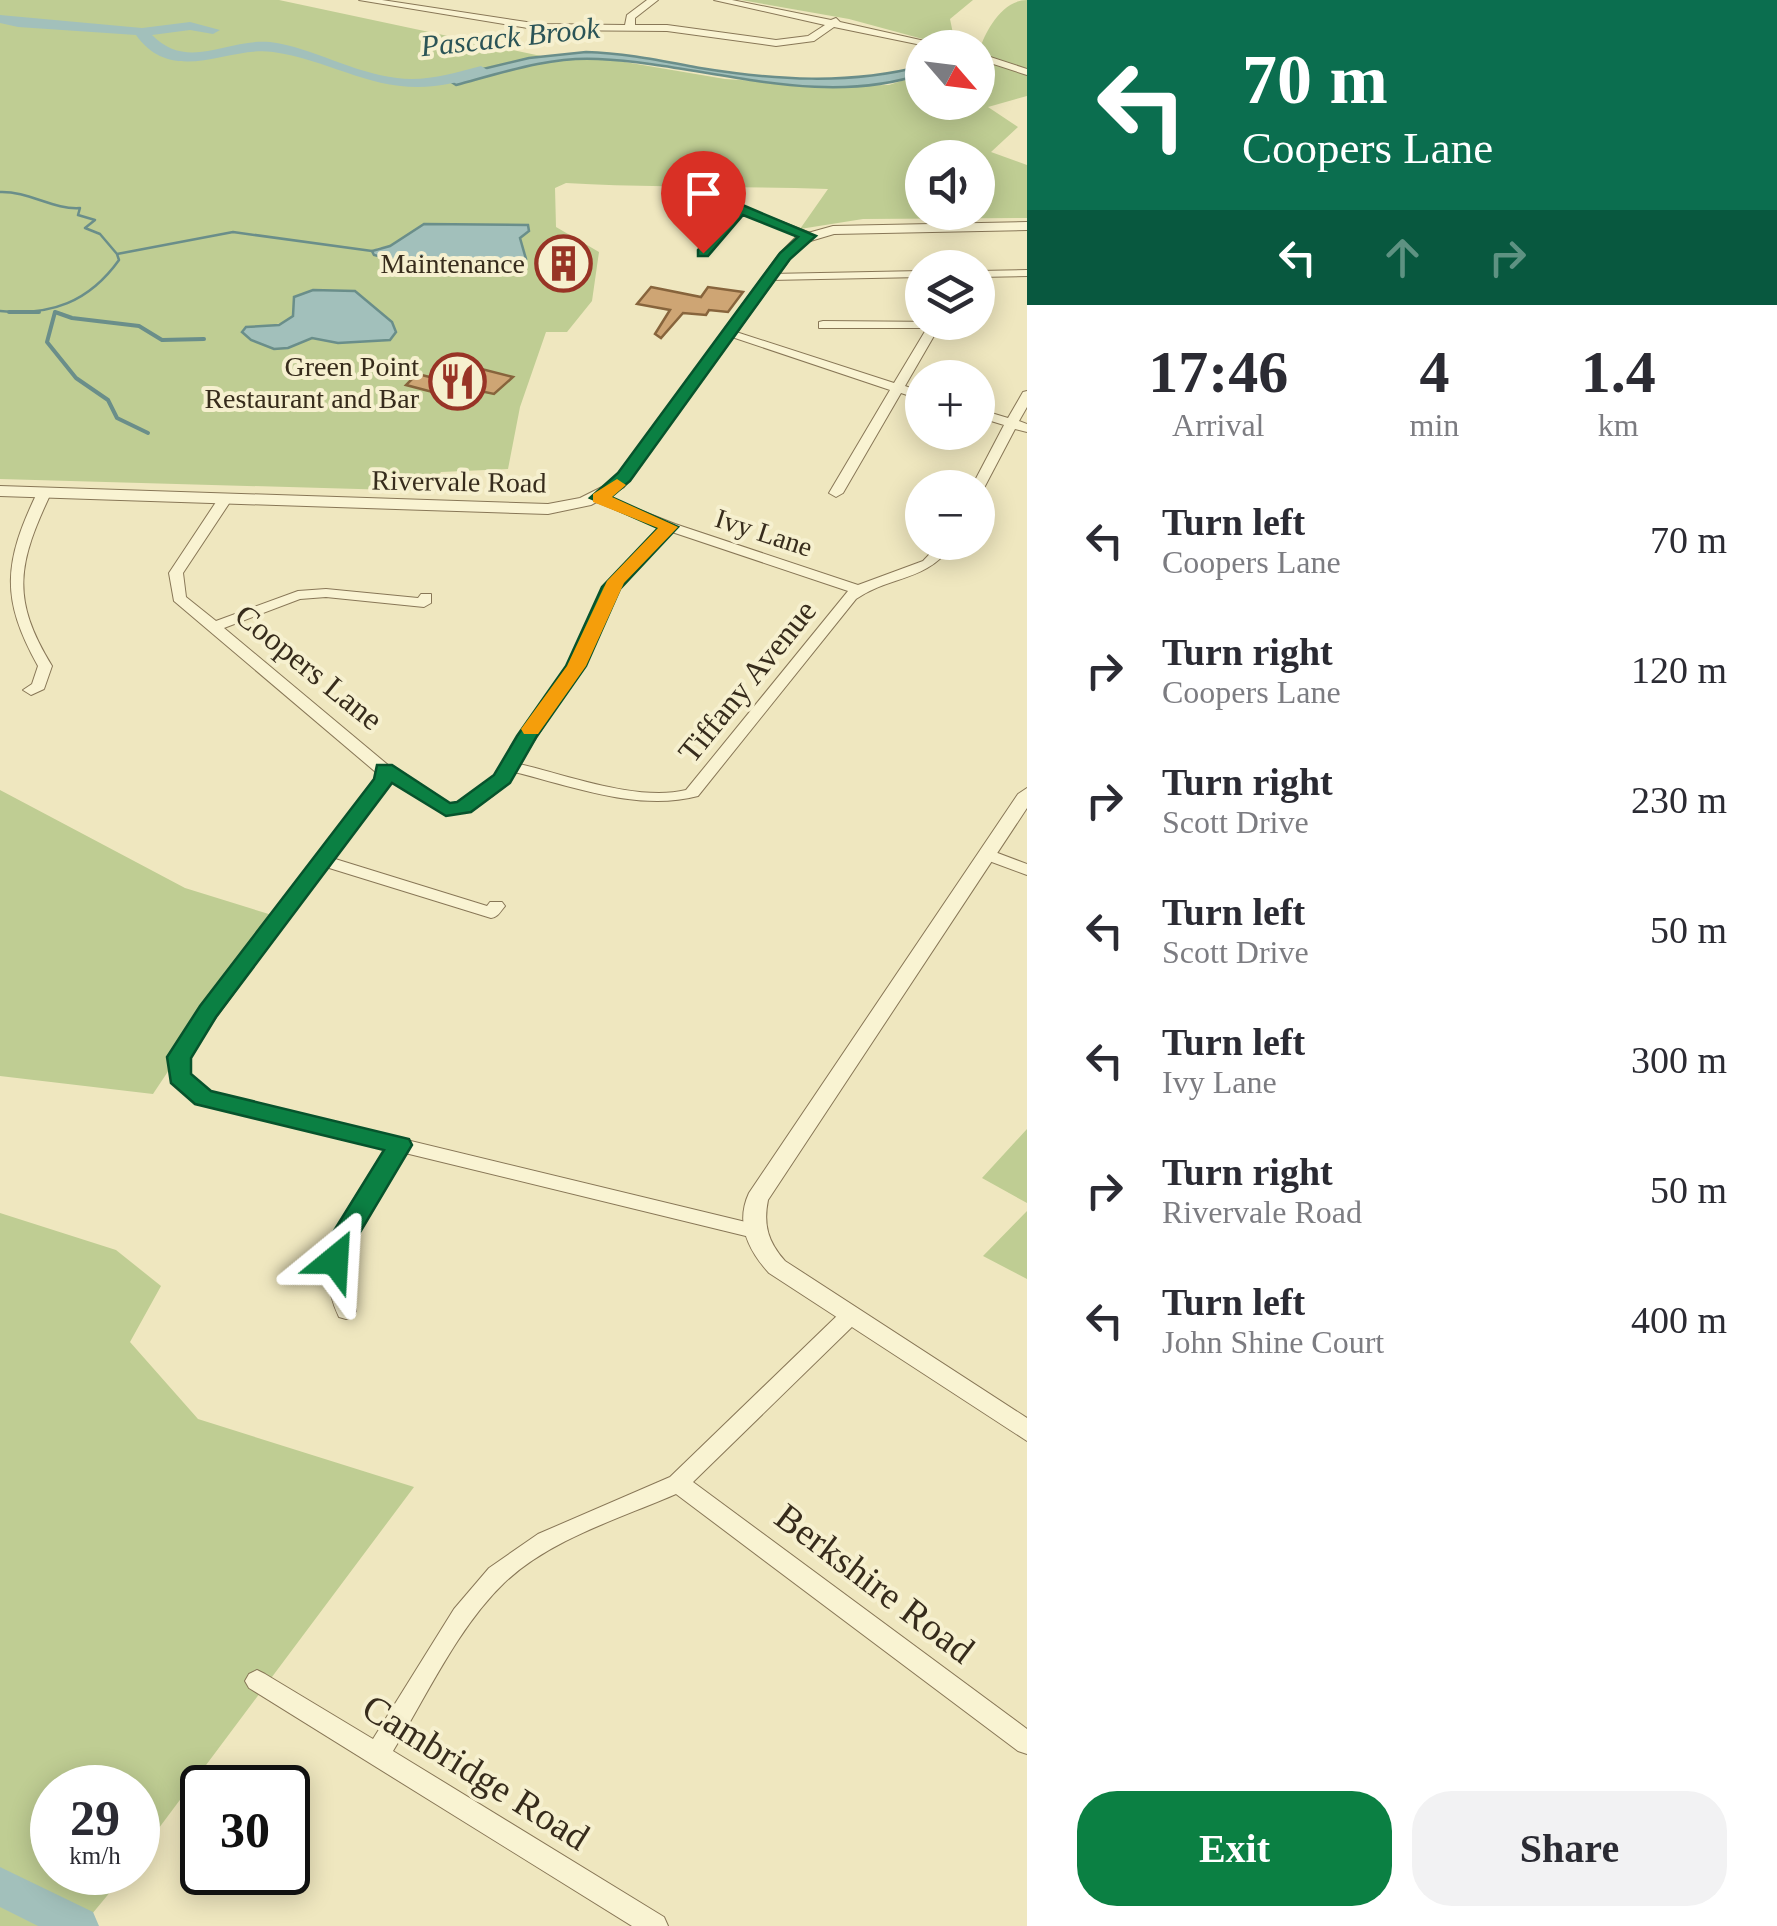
<!DOCTYPE html>
<meta charset="utf-8">
<style>
body{margin:0;font-family:Georgia,serif;background:#f2f2f3;color:#2b2b33;height:100vh;display:flex;flex-direction:column;font-size:38px;white-space:nowrap}
*{box-sizing:border-box;margin:0}
p{font-size:32px;color:#7c7c81}
.icon{flex:none;width:55px;height:55px;fill:none;stroke:currentColor;stroke-width:2;stroke-linecap:round;stroke-linejoin:round}
.map{position:relative;flex:1;overflow:hidden}
.sheet{display:flex;flex-direction:column;background:#fff;width:750px}
.sheet>*{flex:none}
.top-card{background:#0b6e4f;color:#fff;overflow:hidden}
.needle{width:65px;rotate:118deg}
.tools{position:absolute;left:905px;top:30px;display:grid;gap:20px}
.tools a{display:grid;place-items:center;width:90px;height:90px;border-radius:50%;background:#fff;box-shadow:0 5px 25px #0003;font-size:50px}
.speed{position:absolute;left:30px;top:1765px;display:flex;gap:20px;font-size:50px;font-weight:700;text-align:center}
.speed>*{display:grid;place-content:center;width:130px;height:130px;border-radius:50%;background:#fff;box-shadow:0 5px 25px #0003;line-height:1}
.speed small{font-size:25px;font-weight:400}
.speed .limit{border:5px solid #111;border-radius:15px;background:#fff;color:#111}
.pin{position:absolute;display:grid;place-items:center;width:85px;height:85px;color:#fff;margin:-102px -42px;border-radius:50% 50% 50% 0;rotate:-45deg;box-shadow:0 0 10px #0007}
.pin .icon{rotate:45deg}
.me{position:absolute;width:110px;margin:-55px;rotate:27deg;stroke-linejoin:round;filter:drop-shadow(0 0 8px #0008)}
.turn{display:flex;align-items:center;gap:35px;height:210px;padding:0 50px;font-size:45px}
.turn .icon{width:130px;height:130px;stroke-width:2.5}
.turn b{display:block;font-size:70px;line-height:85px}
.lanes{display:flex;align-items:center;height:95px;padding:0 50px;background:#0003;justify-content:center;gap:50px;direction:ltr}
.lanes .off{opacity:.35}
.eta{display:flex;justify-content:space-evenly;align-items:center;height:170px;text-align:center}
.eta b{font-size:60px;font-weight:700;line-height:70px}
.primary-button{display:flex;gap:20px;margin-top:auto;padding:20px 50px}
.primary-button a{flex:1;height:115px;border-radius:40px;background:#0b8043;color:#fff;font-size:40px;font-weight:700;line-height:115px;text-align:center}
.primary-button a+a{background:#f2f2f3;color:#2b2b33}
ul{padding:0;list-style:none}
li{display:flex;align-items:center;gap:30px;height:130px;padding:0 50px}
li div{flex:1}
li b{display:block;font-size:38px}
li em{font-style:normal}
main{display:flex;flex:1;min-height:0}
.map>svg:first-child{display:block}
.green{fill:#bfcd93;fill-rule:evenodd}
.water{fill:#a2c0bb;stroke:#6a8e8a;stroke-width:2.5}
.lines{fill:none;stroke-linecap:round;stroke-linejoin:round}
.stream-far1{stroke:#6a8e8a;stroke-width:2.5}
.stream{stroke:#6a8e8a;stroke-width:4}
.river{fill:#a2c0bb;fill-rule:evenodd}
.building{fill:#cea574;stroke:#87643c;stroke-width:2.5}
.minor-casing{stroke:#887757;stroke-width:2}
.tertiary-casing{stroke:#887757;stroke-width:2}
.minor{fill:#f9f3d2;fill-rule:evenodd}
.tertiary{fill:#f9f3d2;fill-rule:evenodd}
.route{fill:#0b8043;stroke:#07532c;stroke-width:2.5}
.slow{fill:#f59e0b}
.labels{text-anchor:middle;stroke-width:8;stroke-linejoin:round;paint-order:stroke}
.far-poi-label{font-size:28px;fill:#372c1c;stroke:#f6f0cf;text-anchor:end}
.far-street-label{font-size:28px;fill:#372c1c;stroke:#f6f0cf}
.far-water-label{font-size:30px;font-style:italic;fill:#2b5457;stroke:#f6f0cf}
.street-label{font-size:32px;fill:#372c1c;stroke:#f6f0cf}
.near-street-label{font-size:38px;fill:#372c1c;stroke:#f6f0cf}
</style>
<main>
<div class="map">
<svg width="1027" height="1926" viewBox="0 0 1027 1926">
<rect width="100%" height="100%" fill="#efe7bf"/>
<path class="green" d="M0 0H279L541 56 613 60 725 79 831 86 889 85 922 74V102H978C978 88 974 68 978 55 984 32 1002 0 1027 0V96L988 107 1018 127 991 152 1027 165V218L863 219 800 229 828 189C740 186 653 188 566 183L555 188 556 227 599 252 592 301 567 332H546L520 407 508 469 441 472 428 491 0 479ZM922 158H978V212H922ZM436 224 528 225V231L520 238 526 256 523 263C509 267 492 258 477 258 441 257 409 269 374 255L377 248 390 246ZM333 290 355 292 392 322 396 332 390 340 338 343 312 338 281 349 257 343 261 327 287 322Z
M741 0H973L950 19 956 48 849 19Z
M0 790 185 888 272 915 153 1094 0 1076Z
M1027 1129V1203L982 1178Z
M1027 1211V1279L983 1256Z
M0 1213 116 1250 161 1286 130 1342 198 1419 414 1487 138 1856V1788H52V1872L126 1873 82 1926H0Z"/>
<path class="water" d="M586 52C625 53 662 61 700 68 774 80 850 85 922 66V74C817 109 705 64 598 59 551 56 501 73 456 85L445 78 529 58Z
M424 224 528 225 529 231 520 238 526 259 515 265 481 258 401 262 374 255 372 251 390 246Z
M313 290 355 291 392 322 396 332 390 340 338 343 312 338 288 348 274 349 251 340 242 332 246 327 279 325 293 316 294 297Z"/>
<g class="lines">
<path class="stream-far1" d="M0 192C28 191 54 210 80 208L78 215 95 220 85 228 100 234 117 254
M117 254 233 232 372 251
M0 311C51 316 89 302 119 260L117 254
M55 312 62 314"/>
<path class="stream" d="M9 312H39
M55 312 47 342 76 378 108 400 117 418 148 433
M55 312 72 318 139 326 162 340 204 339"/>
<path class="river" d="M0 15 142 28 190 22 220 30 213 34 190 30 152 35C188 72 228 38 270 42 314 48 353 73 397 78 425 82 454 73 481 66L489 71C479 78 465 80 453 83 380 99 340 62 273 52 229 45 173 87 136 35L18 27 0 23Z
M0 1867 93 1912 99 1926H38L0 1907Z"/>
</g>
<path class="building" d="M651 287 701 297 708 287 743 292 728 312 709 310 706 315 683 313 661 338 655 334 670 310 637 304Z
M458 363 513 377 494 394 471 389 459 399 406 385 417 374 438 379Z"/>
<g class="lines">
<defs>
<path id="minor" d="M359 0H382L540 24 625 25 627 15 647 0H658L635 18V25H667L776 40 808 36 825 25 714 0H732L831 20 836 18 840 22 956 48H936L834 27 814 41 776 46 667 31 540 30Z
M978 53 1027 69V75L978 59Z
M741 206 813 234 815 236 805 238 743 214 707 255H699V251Z
M1027 270V276L978 277V271Z
M922 271V277L770 280 764 277 770 274Z
M823 321 942 322 905 386 922 392V400L901 393 843 493 836 497 829 493 890 390 723 334 733 331 894 383 927 328H819V322Z
M1027 391V407L1019 421 1027 424V432L1015 429 984 488 978 492V488H971L1004 425 978 417V409L1008 418 1023 392Z
M44 489 51 493C18 563 10 598 52 666L44 689 31 695 23 690 32 684 38 666C0 598 4 562 37 493Z
M599 494 675 524 858 585 923 561 941 542H955C926 583 893 574 856 599L698 796C638 812 572 786 514 772 501 795 472 812 447 815L390 780 332 858 487 906 490 902H502L505 906C500 912 498 917 491 918L326 867 190 1053 188 1074 196 1085 208 1092 754 1224 761 1226 764 1231 761 1236 754 1238 405 1153C370 1207 332 1243 356 1311L353 1317 346 1319 339 1317C307 1251 353 1201 388 1149L196 1102 178 1089 169 1067 175 1048 378 774 174 601 169 573 220 496 225 495 232 499 183 573 186 597 216 621 298 591 326 589 418 598 421 594H431V603L424 607 326 597 300 599 224 628 388 765 450 805 458 804 496 776 519 736 569 666 605 587 661 528 594 501 592 498ZM672 532 848 591 686 790C638 802 567 775 519 764L583 666 618 589Z
M987 849 1027 864V875L981 858 979 854 981 850Z
M850 1308 857 1310 860 1316 857 1322 693 1482 1027 1729V1754L1018 1751 676 1494C619 1519 550 1539 504 1583 458 1627 426 1697 393 1751L664 1917 668 1926H632L249 1688 245 1681 249 1674 257 1670 265 1674 373 1739 454 1609 489 1568 538 1534 670 1477 843 1310Z"/>
<path id="tertiary" d="M1027 222V230L834 234 807 242 790 259 624 487 591 505 548 514 0 496V486L548 504 580 498 614 481 780 253 797 236 833 226Z
M1027 788V808L768 1200C763 1225 768 1242 785 1261L1027 1418V1441L769 1273C748 1250 735 1223 749 1193L1018 794Z"/>
</defs>
<use href="#minor" class="minor-casing"/>
<use href="#tertiary" class="tertiary-casing"/>
<use href="#minor" class="minor"/>
<use href="#tertiary" class="tertiary"/>
</g>
<path class="route" d="M740 204 816 236 790 259 630 481 611 497 678 527 620 589 586 666 537 736 510 783 471 812 446 816 392 783 216 1017 191 1058V1074L211 1091 409 1139 412 1145 353 1244 344 1266H326L322 1260 327 1242 384 1150 195 1104 171 1083 167 1057 200 1006 374 779 377 765H392L450 803 457 802 494 775 517 736 566 666 602 587 658 528 590 498 618 473 780 253 798 237 743 215 708 256H698V250Z"/>
<path class="slow" d="M617 479 626 485 612 497 678 527 624 583 586 666 538 734H524L521 729 567 666 607 581 658 528 593 502V494Z"/>
<defs>
<symbol id="building-ring" viewBox="-11 -11 22 22"><circle r="9.5" fill="#f6f0cf" stroke="#983426" stroke-width="1.5"/><path d="M-4-6H4V6H1V3H-1V6H-4ZM-2.5-4.3h1.7v1.8h-1.7ZM.8-4.3h1.7v1.8H.8ZM-2.5-1h1.7V.8h-1.7ZM.8-1h1.7V.8H.8Z" fill="#983426"/></symbol>
<symbol id="restaurant-ring" viewBox="-11 -11 22 22"><circle r="9.5" fill="#f6f0cf" stroke="#983426" stroke-width="1.5"/><path d="M-5-6h1v4h1v-4h1v4h1v-4h1v5L-1.5 .5V6h-2V.5L-5-1ZM5-6V6H3V1.5H1.5Q1.5-4 5-6Z" fill="#983426"/></symbol>
</defs>
<g fill-rule="evenodd">
<use href="#building-ring" x="532" y="232" width="63" height="63"/>
<use href="#restaurant-ring" x="426" y="350" width="63" height="63"/>
</g>
<g class="labels">
<g class="far-poi-label">
<text x="525" y="273">Maintenance</text>
<text x="419" y="376">Green Point<tspan x="419" dy="32">Restaurant and Bar</tspan></text>
</g>
<g class="far-street-label">
<text transform="translate(459 481) rotate(1)" y="10">Rivervale Road</text>
<text transform="translate(764 532) rotate(18)" y="10">Ivy Lane</text>
</g>
<g class="far-water-label">
<text transform="translate(510 37) rotate(-6)" y="10">Pascack Brook</text>
</g>
<g class="street-label">
<text transform="translate(309 667) rotate(39)" y="11">Coopers Lane</text>
<text transform="translate(747 681) rotate(-51)" y="11">Tiffany Avenue</text>
</g>
<g class="near-street-label">
<text transform="translate(875 1583) rotate(37)" y="13">Berkshire Road</text>
<text transform="translate(476 1772) rotate(32)" y="13">Cambridge Road</text>
</g>
</g>
</svg>
<div class="tools">
<a><svg class="needle" viewBox="-14 -14 28 28"><path d="M0-13l5 13h-10z" fill="#e53935"/><path d="M0 13l5-13h-10z" fill="#7c7c81"/></svg></a>
<a><svg class="icon" aria-label="sound" viewBox="0 0 24 24"><path d="M4 9h4l5-4v14l-5-4H4zM17 9q2 3 0 6"/></svg></a>
<a><svg class="icon" aria-label="layers" viewBox="0 0 24 24"><path d="M12 4l9 5-9 5-9-5zM3 14l9 5 9-5"/></svg></a>
<a>+</a>
<a>−</a>
</div>
<div class="speed"><div>29<small>km/h</small></div><div class="limit">30</div></div>
<div class="pin" style="left:703px;top:253px;background:#d93025"><svg class="icon" aria-label="arrive" viewBox="0 0 24 24"><path d="M6 21V4h12l-3 4 3 4H6"/></svg></div>
<svg class="me" style="left:335px;top:1260px" viewBox="-20 -20 40 40"><path d="M0-17L14 15 0 8-14 15z" fill="#0b8043" stroke="#fff" stroke-width="4"/></svg>
</div>
<section class="sheet">
<div class="top-card">
<div class="turn"><svg class="icon" aria-label="left" viewBox="0 0 24 24"><path d="M17 20v-9H6M10 6l-5 5 5 5"/></svg><div><b>70 m</b>Coopers Lane</div></div>
<div class="lanes"><svg class="icon" aria-label="left" viewBox="0 0 24 24"><path d="M17 20v-9H6M10 6l-5 5 5 5"/></svg><svg class="icon off" aria-label="ahead" viewBox="0 0 24 24"><path d="M12 20V5M6 11l6-6 6 6"/></svg><svg class="icon off" aria-label="right" viewBox="0 0 24 24"><path d="M7 20v-9h11M14 6l5 5-5 5"/></svg></div>
</div>
<div class="eta">
<div><b>17:46</b><p>Arrival</p></div>
<div><b>4</b><p>min</p></div>
<div><b>1.4</b><p>km</p></div>
</div>
<ul>
<li><svg class="icon" aria-label="left" viewBox="0 0 24 24"><path d="M17 20v-9H6M10 6l-5 5 5 5"/></svg><div><b>Turn left</b><p>Coopers Lane</p></div><em>70 m</em></li>
<li><svg class="icon" aria-label="right" viewBox="0 0 24 24"><path d="M7 20v-9h11M14 6l5 5-5 5"/></svg><div><b>Turn right</b><p>Coopers Lane</p></div><em>120 m</em></li>
<li><svg class="icon" aria-label="right" viewBox="0 0 24 24"><path d="M7 20v-9h11M14 6l5 5-5 5"/></svg><div><b>Turn right</b><p>Scott Drive</p></div><em>230 m</em></li>
<li><svg class="icon" aria-label="left" viewBox="0 0 24 24"><path d="M17 20v-9H6M10 6l-5 5 5 5"/></svg><div><b>Turn left</b><p>Scott Drive</p></div><em>50 m</em></li>
<li><svg class="icon" aria-label="left" viewBox="0 0 24 24"><path d="M17 20v-9H6M10 6l-5 5 5 5"/></svg><div><b>Turn left</b><p>Ivy Lane</p></div><em>300 m</em></li>
<li><svg class="icon" aria-label="right" viewBox="0 0 24 24"><path d="M7 20v-9h11M14 6l5 5-5 5"/></svg><div><b>Turn right</b><p>Rivervale Road</p></div><em>50 m</em></li>
<li><svg class="icon" aria-label="left" viewBox="0 0 24 24"><path d="M17 20v-9H6M10 6l-5 5 5 5"/></svg><div><b>Turn left</b><p>John Shine Court</p></div><em>400 m</em></li>
</ul>
<div class="primary-button"><a>Exit</a><a>Share</a></div>
</section>
</main>
